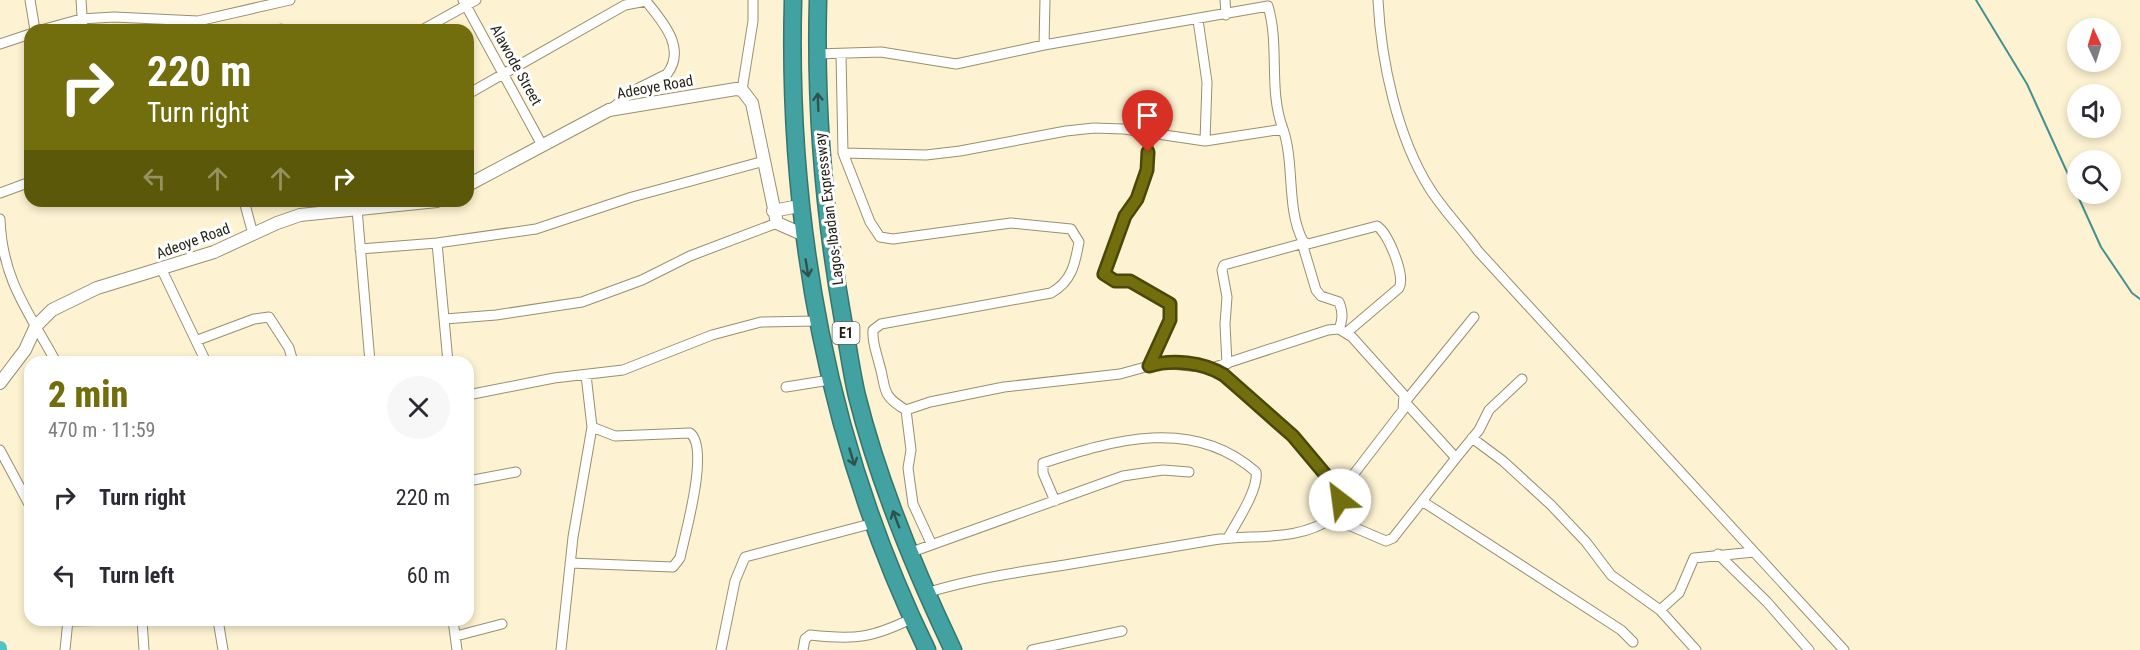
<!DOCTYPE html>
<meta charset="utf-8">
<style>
body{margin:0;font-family:"Roboto Condensed",sans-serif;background:#f7f7f7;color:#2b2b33;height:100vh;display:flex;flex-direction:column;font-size:22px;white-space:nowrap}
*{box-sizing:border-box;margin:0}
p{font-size:20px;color:#7c7c81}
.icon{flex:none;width:33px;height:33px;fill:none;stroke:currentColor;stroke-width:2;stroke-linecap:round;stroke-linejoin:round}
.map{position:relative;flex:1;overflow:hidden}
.sheet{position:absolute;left:24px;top:356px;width:450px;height:270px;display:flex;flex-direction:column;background:#fff;border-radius:18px;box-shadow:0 3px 9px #0003}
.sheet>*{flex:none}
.guide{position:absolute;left:24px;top:24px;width:450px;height:183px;border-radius:18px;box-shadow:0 3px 9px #0003;background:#726e0d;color:#fff;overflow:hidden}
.needle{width:39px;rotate:356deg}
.tools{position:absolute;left:2067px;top:18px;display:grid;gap:12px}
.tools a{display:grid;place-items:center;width:54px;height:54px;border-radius:50%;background:#fff;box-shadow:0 3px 9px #0003;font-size:30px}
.pin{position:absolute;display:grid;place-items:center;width:51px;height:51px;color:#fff;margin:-62px -26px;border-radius:50% 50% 50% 0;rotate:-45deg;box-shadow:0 0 6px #0007}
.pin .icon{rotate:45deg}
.me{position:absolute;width:66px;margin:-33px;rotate:330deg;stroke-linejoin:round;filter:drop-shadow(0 0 4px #0008)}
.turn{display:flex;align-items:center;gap:21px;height:126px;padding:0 24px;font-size:27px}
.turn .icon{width:78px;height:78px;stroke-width:2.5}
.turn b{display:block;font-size:42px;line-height:51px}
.lanes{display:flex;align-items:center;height:57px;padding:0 24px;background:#0003;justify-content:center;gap:30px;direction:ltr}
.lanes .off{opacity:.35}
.round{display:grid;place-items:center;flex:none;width:63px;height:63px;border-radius:32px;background:#f7f7f7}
.head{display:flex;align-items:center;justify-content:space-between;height:102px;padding:0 24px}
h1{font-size:36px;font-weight:800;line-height:45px;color:#726e0d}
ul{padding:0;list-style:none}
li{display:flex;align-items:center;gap:18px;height:78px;padding:0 24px}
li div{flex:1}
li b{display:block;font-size:22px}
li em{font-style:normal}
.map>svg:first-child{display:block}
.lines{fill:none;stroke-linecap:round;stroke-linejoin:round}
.stream{stroke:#45918f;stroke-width:2}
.river{stroke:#53c2c4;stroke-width:14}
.street-casing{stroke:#998f71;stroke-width:11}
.secondary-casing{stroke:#998f71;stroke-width:14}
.highway-casing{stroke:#367470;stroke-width:19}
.street{stroke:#fff;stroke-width:9}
.secondary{stroke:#fff;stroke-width:12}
.highway{stroke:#41a2a1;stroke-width:16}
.oneway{stroke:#2f534c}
.route-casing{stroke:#4a4808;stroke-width:15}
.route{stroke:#726e0d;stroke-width:10}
.labels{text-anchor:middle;stroke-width:6;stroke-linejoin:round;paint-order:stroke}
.shield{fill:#fff;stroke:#65625a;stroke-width:1.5}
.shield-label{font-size:14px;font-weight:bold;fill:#231f14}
.street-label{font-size:15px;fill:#231f14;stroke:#fff}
</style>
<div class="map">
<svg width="2140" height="650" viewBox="0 0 2140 650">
<rect width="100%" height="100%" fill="#fdf3d2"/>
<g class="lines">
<path class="stream" d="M1976 0 2027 84 2101 247 2132 293 2140 299"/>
<path class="river" d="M0 648V650"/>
<defs>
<path id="street" d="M30 0 35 30
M81 0 83 30
M463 0 542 145
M1225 0 1226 15
M1378 0C1381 61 1397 137 1430 189 1444 211 1463 230 1478 251L1844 650
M1198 20 1207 82 1205 141
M281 29V30
M41 30 81 19 114 17 198 21 290 0
M422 30 476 0
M0 44 30 34
M1044 45 1045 0
M816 54 881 52 956 64 1044 45 1251 9 1268 6C1280 47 1268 89 1283 129L1205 141 1124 129 1094 128 1066 131 960 151 926 155 843 153
M841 54 843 153 870 222 880 237 893 239 1011 223 1071 229 1079 242C1075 264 1072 281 1051 293L881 324 873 330C872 342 876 351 879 363 887 388 879 394 906 410L911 450 908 468 913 504 931 543
M742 90 753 21V0
M468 94 625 5 646 1C662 21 687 48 667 74L635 90 611 109
M1283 129C1295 164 1286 209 1303 241L1308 244 1377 226C1388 233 1406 276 1399 288L1346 333
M1149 133 1147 170 1137 199 1125 216 1104 274 1115 281H1130L1170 304V320L1149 366
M0 193 30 182
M244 201 253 234
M357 209 370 362
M0 219C2 279 28 311 56 362
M437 243 448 362
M1302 243 1316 290 1321 296 1339 302C1343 312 1343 319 1339 329
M360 249 437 243 536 229 632 197 764 161
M161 268 206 362
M445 319 496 315 582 302 642 280 690 256 777 223
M198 340 254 319 269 317 289 348 293 362
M1227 364 1225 324 1227 297 1222 270 1224 265 1304 243
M1212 368 1328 330 1339 329 1352 337 1404 395 1403 410 1340 492
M786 387 830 380
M468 395 554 378 623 370 712 335 761 322 817 321
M906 410 930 402 1004 387 1120 374 1160 363 1212 368 1293 436 1340 492 1332 518 1386 541 1393 538 1456 458 1405 402 1474 317
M1472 438 1503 461 1551 505 1586 542 1611 575 1660 610 1696 650
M0 450 30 506
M1456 458 1479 430 1489 410 1522 379
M468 481 516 472
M1055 501 1043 473V463C1113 440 1193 416 1256 472 1259 489 1236 523 1228 538
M1422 501 1621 630 1633 642
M909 553 1123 476 1163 470 1189 472
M1718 554 1767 602 1809 650
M570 563 673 567 680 558C685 534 710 448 690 433L615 436 592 427
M926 593C971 579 1018 572 1065 565 1114 557 1164 548 1213 540 1254 534 1298 542 1332 518
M1660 610 1679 593 1694 558 1754 552
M142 620 144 650
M218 620 223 650
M453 620 457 650
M67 621 131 620
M456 636 502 624
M65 650 68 620
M561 650 573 537 592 427 586 375
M721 650 735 581 745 557 874 523
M803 650 805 639 810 635C856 640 872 638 913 618
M1032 650 1122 631"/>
<path id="secondary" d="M468 185 609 110 736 89 742 90 752 103 777 223 802 234
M773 211 799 206
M0 383 25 350 36 326 52 310 97 288 214 252 277 223 300 215 437 201"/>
<path id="highway" d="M793 0C787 225 828 447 927 650
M818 0C815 108 824 214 843 320 848 345 851 371 857 396 879 484 914 568 953 650"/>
</defs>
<use href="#street" class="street-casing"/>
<use href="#secondary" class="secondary-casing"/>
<use href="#highway" class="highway-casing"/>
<use href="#street" class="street"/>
<use href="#secondary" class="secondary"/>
<use href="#highway" class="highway"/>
</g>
<defs><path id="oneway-shaft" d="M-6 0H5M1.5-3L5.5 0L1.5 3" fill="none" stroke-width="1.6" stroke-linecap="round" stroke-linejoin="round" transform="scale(1.5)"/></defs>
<g class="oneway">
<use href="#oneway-shaft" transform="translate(818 102) rotate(-92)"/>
<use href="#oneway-shaft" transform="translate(807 268) rotate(81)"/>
<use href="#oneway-shaft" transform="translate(852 457) rotate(73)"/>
<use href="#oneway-shaft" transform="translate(896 519) rotate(-111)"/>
</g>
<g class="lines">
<defs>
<path id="route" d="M1148 152 1147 170 1137 199 1125 216 1104 274 1115 281H1130L1170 304V320L1149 366C1172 359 1203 362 1224 375L1293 436 1340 492V500"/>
</defs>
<use href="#route" class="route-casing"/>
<use href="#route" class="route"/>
</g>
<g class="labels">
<rect class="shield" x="832.5" y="322" width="27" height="22" rx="4.5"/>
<g class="shield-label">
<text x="846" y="338">E1</text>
</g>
<g class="street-label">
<text transform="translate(516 65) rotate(61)" y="5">Alawode Street</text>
<text transform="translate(655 87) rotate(-10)" y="5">Adeoye Road</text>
<text transform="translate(829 209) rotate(-97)" y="5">Lagos-Ibadan Expressway</text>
<text transform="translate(193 241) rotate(-20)" y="5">Adeoye Road</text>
</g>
</g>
</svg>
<div class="tools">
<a><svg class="needle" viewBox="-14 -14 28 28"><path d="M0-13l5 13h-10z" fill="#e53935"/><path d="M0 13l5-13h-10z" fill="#7c7c81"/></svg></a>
<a><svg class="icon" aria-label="sound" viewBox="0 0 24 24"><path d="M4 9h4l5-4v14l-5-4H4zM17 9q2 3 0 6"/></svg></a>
<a><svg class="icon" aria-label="search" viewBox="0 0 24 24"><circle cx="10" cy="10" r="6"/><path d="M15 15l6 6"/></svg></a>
</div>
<div class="pin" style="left:1148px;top:152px;background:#d93025"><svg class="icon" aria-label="arrive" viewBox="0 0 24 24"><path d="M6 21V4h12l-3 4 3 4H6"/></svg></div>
<svg class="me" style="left:1340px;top:500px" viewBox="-20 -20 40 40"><circle r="19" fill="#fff"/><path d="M0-13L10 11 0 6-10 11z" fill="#726e0d"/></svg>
<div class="guide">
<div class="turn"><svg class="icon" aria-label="right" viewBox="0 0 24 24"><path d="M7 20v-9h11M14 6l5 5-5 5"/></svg><div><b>220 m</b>Turn right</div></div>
<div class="lanes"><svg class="icon off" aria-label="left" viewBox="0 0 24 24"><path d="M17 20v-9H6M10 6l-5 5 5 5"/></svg><svg class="icon off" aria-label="ahead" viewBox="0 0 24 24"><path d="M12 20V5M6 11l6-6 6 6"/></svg><svg class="icon off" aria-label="ahead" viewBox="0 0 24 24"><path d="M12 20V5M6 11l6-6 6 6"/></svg><svg class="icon" aria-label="right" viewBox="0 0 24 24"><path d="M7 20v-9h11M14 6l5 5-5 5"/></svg></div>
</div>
<section class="sheet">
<div class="head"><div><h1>2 min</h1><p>470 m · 11:59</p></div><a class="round"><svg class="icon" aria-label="close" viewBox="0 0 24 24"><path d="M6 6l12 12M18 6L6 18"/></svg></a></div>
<ul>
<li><svg class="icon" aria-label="right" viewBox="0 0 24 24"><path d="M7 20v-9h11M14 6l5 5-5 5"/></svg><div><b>Turn right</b></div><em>220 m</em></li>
<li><svg class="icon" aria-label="left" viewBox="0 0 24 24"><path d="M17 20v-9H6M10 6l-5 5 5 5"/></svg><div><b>Turn left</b></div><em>60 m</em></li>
</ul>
</section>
</div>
